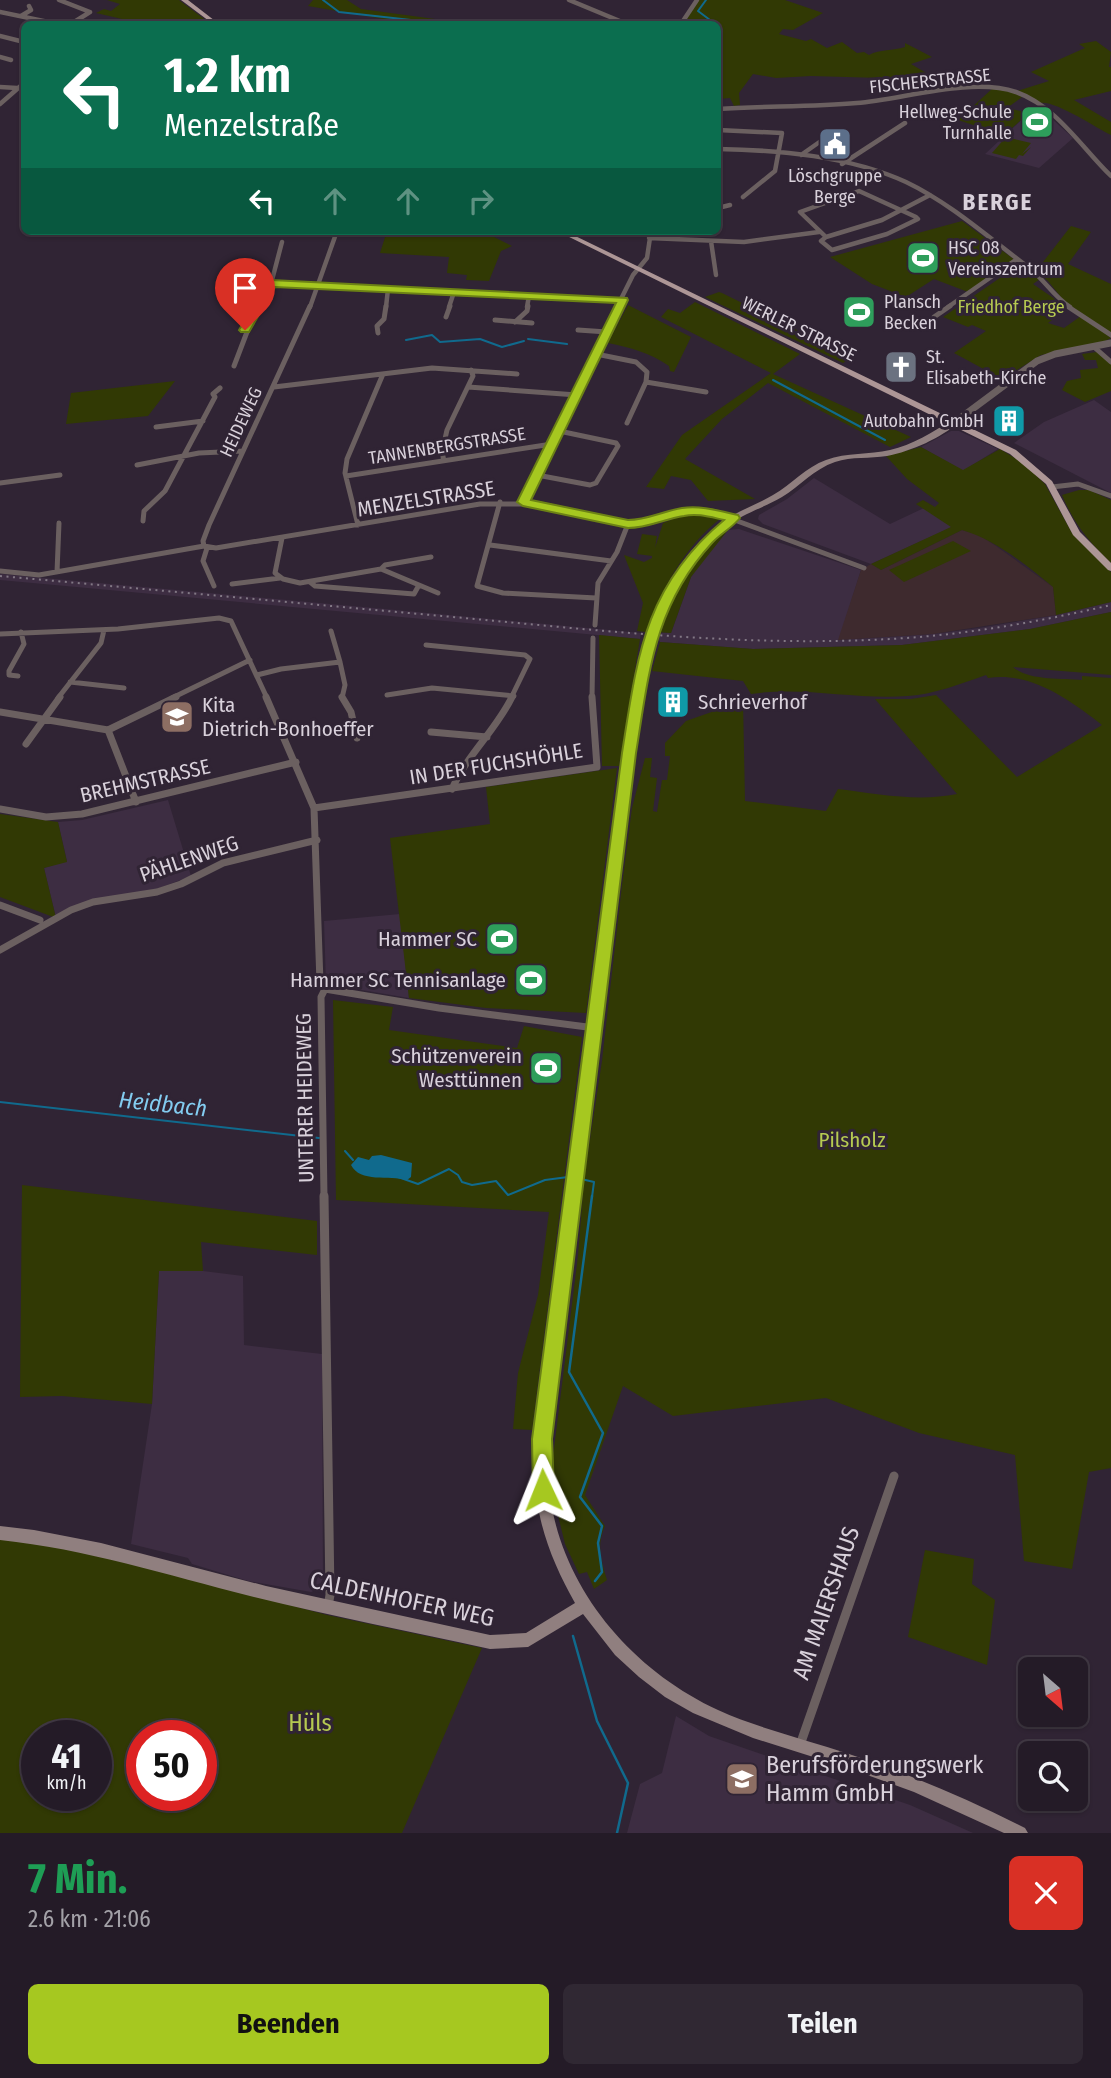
<!DOCTYPE html>
<html lang="de">
<meta charset="utf-8">
<style>
body{margin:0;font-family:"Fira Sans Condensed",sans-serif;background:#302833;color:#f1f3f6;height:100vh;display:flex;flex-direction:column;font-size:26px;white-space:nowrap}
*{box-sizing:border-box;margin:0}
p{font-size:23px;color:#a3a1a7}
.icon{flex:none;width:38px;height:38px;fill:none;stroke:currentColor;stroke-width:2;stroke-linecap:round;stroke-linejoin:round}
.map{position:relative;height:1833px;overflow:hidden}
.details{display:flex;flex-direction:column;background:#241b27;flex:1}
.details>*{flex:none}
.guide{position:absolute;left:21px;top:21px;width:700px;height:214px;border-radius:10px;box-shadow:0 2px 5px #0004,0 0 0 2px #413944;background:#0b6e4f;color:#fff;overflow:hidden}
.needle{width:46px;rotate:152deg}
.buttons{position:absolute;left:1018px;top:1657px;display:grid;gap:14px}
.buttons a{display:grid;place-items:center;width:70px;height:70px;border-radius:10px;background:#241b27;box-shadow:0 2px 5px #0004,0 0 0 2px #413944;font-size:35px}
.speed{position:absolute;left:21px;top:1720px;display:flex;gap:14px;font-size:35px;font-weight:700;text-align:center}
.speed>*{display:grid;place-content:center;width:91px;height:91px;border-radius:50%;background:#241b27;box-shadow:0 2px 5px #0004,0 0 0 2px #413944;line-height:1}
.speed small{font-size:18px;font-weight:400}
.speed .limit{border:10px solid #d22;background:#fff;color:#111}
.pin{position:absolute;display:grid;place-items:center;width:60px;height:60px;color:#fff;margin:-72px -30px;border-radius:50% 50% 50% 0;rotate:-45deg;box-shadow:0 0 7px #0007}
.pin .icon{rotate:45deg}
.me{position:absolute;width:77px;margin:-38px;rotate:358deg;stroke-linejoin:round;filter:drop-shadow(0 0 5px #0008)}
.turn{display:flex;align-items:center;gap:24px;height:147px;padding:0 28px;font-size:32px}
.turn .icon{width:91px;height:91px;stroke-width:2.5}
.turn b{display:block;font-size:49px;line-height:60px}
.lanes{display:flex;align-items:center;height:66px;padding:0 28px;background:#0003;justify-content:center;gap:35px;direction:ltr}
.lanes .off{opacity:.35}
.round{display:grid;place-items:center;flex:none;width:74px;height:74px;border-radius:10px;background:#302833}
.summary{display:flex;align-items:center;justify-content:space-between;height:119px;padding:0 28px}
h1{font-size:42px;font-weight:700;line-height:52px;color:#1e9e55}
.primary-button{display:flex;gap:14px;margin-top:auto;padding:14px 28px}
.primary-button a{flex:1;height:80px;border-radius:10px;background:#a6c820;color:#111;font-size:28px;font-weight:700;line-height:80px;text-align:center}
.primary-button a+a{background:#302833;color:#f1f3f6}
.map>svg:first-child{display:block}
.built{fill:#3d2d42}
.industrial{fill:#3e2a2e}
.green{fill:#313904;fill-rule:evenodd}
.water{fill:#106a8d}
.lines{fill:none;stroke-linecap:round;stroke-linejoin:round}
.stream-far1{stroke:#106a8d;stroke-width:2}
.stream{stroke:#106a8d;stroke-width:2.5}
.minor-far3{stroke:#6b6060;stroke-width:4.5}
.minor-far2{stroke:#6b6060;stroke-width:5}
.minor-far1{stroke:#6b6060;stroke-width:7}
.minor{stroke:#6b6060;stroke-width:9}
.tertiary{stroke:#6b6060;stroke-width:7}
.secondary{fill:#907f7f;fill-rule:evenodd}
.primary{fill:#ad9696;fill-rule:evenodd}
.rail{stroke:#827885;stroke-width:2;stroke-dasharray:2 4.5;stroke-linecap:butt}
.route{fill:#a6c820;stroke:#6c8215;stroke-width:2}
.labels{text-anchor:middle;stroke-width:6;stroke-linejoin:round;paint-order:stroke}
.far-street-label{font-size:18px;fill:#d9d1db;stroke:#302434}
.far-poi-label{font-size:18px;fill:#d9d1db;stroke:#302434;text-anchor:start}
.far-park-label{font-size:18px;fill:#b6ca51;stroke:#302434}
.street-label{font-size:21px;fill:#d9d1db;stroke:#302434}
.poi-label{font-size:21px;fill:#d9d1db;stroke:#302434;text-anchor:end}
.park-label{font-size:21px;fill:#b6ca51;stroke:#302434}
.far-district-label{font-size:23px;font-weight:bold;letter-spacing:2px;fill:#d9d1db;stroke:#302434}
.water-label{font-size:23px;font-style:italic;fill:#83ccf0;stroke:#302434}
.near-street-label{font-size:24px;fill:#d9d1db;stroke:#302434}
.near-park-label{font-size:24px;fill:#b6ca51;stroke:#302434}
.near-poi-label{font-size:24px;fill:#d9d1db;stroke:#302434;text-anchor:start}
</style>
<div class="map">
<svg width="1111" height="1833" viewBox="0 0 1111 1833">
<rect width="100%" height="100%" fill="#302434"/>
<path class="built" d="M1041 109 1073 138 1039 168 985 154 1029 113Z
M1094 400 1111 412V493L1014 443 1044 422Z
M951 431H959L998 449 963 471 921 447Z
M814 478 890 524 924 508 952 527 871 564 763 524 758 519 759 515 787 499Z
M739 529 861 570 839 640 933 634 979 628 1056 615 1111 602V612L1030 629 902 645 753 649 660 642 655 632 671 633 691 577 703 559 728 530Z
M0 574 385 609 641 633 640 639 0 580Z
M168 800 191 876 157 889 93 900 56 918 44 868 67 861 58 822 82 820Z
M400 914 409 998 326 984 324 921Z
M159 1271H203L243 1276 244 1345 322 1354 323 1582 318 1589 311 1592 248 1581 192 1564 188 1558 131 1544 152 1404Z
M676 1716 709 1736 910 1805 973 1833H627L640 1784 662 1773Z"/>
<path class="industrial" d="M962 530 979 535 996 546 1053 587 1056 615 933 634 838 640 861 570 871 564 881 570Z"/>
<path class="green" d="M107 0H179L211 24H118L122 19 96 13 104 9 111 11 120 4Z
M313 0H347L361 9 472 24H412L308 6Z
M699 0H785L823 13 793 30 783 29 779 34 806 41 811 39 827 48 842 42 857 53 864 52 869 55C880 49 893 51 905 47V43L932 57 911 64 928 74 916 79 811 76 776 78 753 74 739 93 740 105 734 106 730 98 718 99V24H683Z
M1096 41 1111 52 1109 67H1111V91L1074 100 1111 122V135C1096 128 1055 100 1040 103L1017 91 1049 81 1031 72 1085 48 1079 44Z
M993 88 1013 92 1022 97 1007 108 1029 113 1004 135 958 120Z
M1006 137 1031 143 1022 154 1031 147 1023 156 1019 155 1016 159 992 153Z
M962 221 1015 260 968 292 934 279 906 297 872 284 830 257Z
M1071 226 1091 232 1068 264 1111 284V333L1065 302 1048 281 1036 271Z
M387 231H482L512 246 501 251 489 281 466 280 467 275 447 273 449 257 380 253Z
M1020 264 1040 279 1033 284 1068 308 1048 323 1064 328 1081 316 1111 338 1103 342 1041 355 1002 379 954 353 986 331 972 325 968 327 943 317Z
M719 292 722 293 852 357 843 363 705 297Z
M695 302 800 354 773 374 911 437 890 447 768 383 722 419 685 459 755 499 708 501 691 480 671 476 664 489 646 487 682 435 771 373 661 317 668 309 680 313Z
M628 305 691 337 674 372 670 371 669 366C649 352 631 348 608 343Z
M1097 352 1111 364V391L1085 402 1062 390 1067 381 1081 378 1080 370 1098 368 1096 360H1085L1082 354Z
M175 381 148 416 66 424 71 393Z
M921 447 963 470 1000 449 1023 463 1045 484 1072 533 1111 572V602L1056 615 1053 587C1026 565 996 540 962 530L881 570 871 564 951 527 916 504 923 500 935 507 939 503 907 479 886 456Z
M1079 490H1089L1111 500V563C1089 542 1073 522 1062 495Z
M698 513 721 518C684 547 662 589 646 632L637 631 643 603 624 555 644 562 652 558V556L637 554 642 534 657 536 655 548 663 523 684 515Z
M725 529 728 530 691 577 671 633 655 632 681 579Z
M953 541 971 551 904 582 889 570Z
M1111 612V675L1013 667C1029 681 1061 678 1082 680V676L1111 678V1468L1089 1472 1072 1569 1024 1561 1015 1455 919 1433 826 1398 673 1416 623 1386 585 1495 605 1526C596 1546 601 1559 607 1580L594 1589 587 1572 579 1574 565 1544 555 1503 552 1465 578 1256 584 1179 602 1061 622 885 632 808 645 758H652L650 777 657 778 653 811 657 812 662 780H667L670 756H665V743L686 721 743 701 745 801 826 811 838 789C878 794 918 802 957 794L875 699H911L936 695 1017 777 1102 725C1070 700 1030 671 988 678L986 675C960 684 935 694 908 696 855 700 803 686 751 694L743 681 652 671 660 642 753 649 902 645 1030 629Z
M599 635 640 639 619 766H602Z
M617 768 586 1013 486 1008 409 998 390 838 490 824 486 787Z
M0 814 58 822 67 862 44 868 56 918 0 897Z
M333 1000 393 1007 389 1030 517 1048 524 1026 582 1037 532 1430 513 1429 518 1373 538 1295 549 1212 336 1200Z
M22 1185 317 1221V1255L201 1242 203 1271H159L152 1404 62 1396 20 1397Z
M0 1539 96 1553 327 1615 482 1648 402 1833H0ZM37 1736H96V1796H37ZM142 1736H201V1796H142Z
M925 1550 974 1559 972 1584 995 1600 987 1665 908 1637Z"/>
<path class="water" d="M381 1155 412 1163 411 1177 407 1180C389 1175 360 1183 351 1165L358 1157 369 1160 372 1156Z"/>
<g class="lines">
<path class="stream-far1" d="M323 0 339 12 447 24
M706 0 698 11 710 20 707 24
M528 339 567 344
M406 340 432 335 440 342 480 339 502 347 524 341
M773 380 885 440
M0 1102 319 1138
M345 1151 353 1160
M398 1177 418 1184 449 1169 458 1175 462 1182 472 1185 496 1181 508 1195 545 1180 568 1177
M581 1179 594 1182 592 1197"/>
<path class="stream" d="M592 1196 569 1372 603 1433 580 1497 602 1526 598 1543 602 1572 595 1581
M573 1636 597 1721 628 1783 617 1833"/>
<path class="minor-far3" d="M59 0 90 12
M569 0 627 24
M0 12 58 24
M21 16 31 10 29 6
M71 24 90 12
M681 24 697 0
M0 36 24 42
M0 57 11 60
M0 87 17 88
M0 104 24 83
M718 109C764 106 811 107 857 103 904 99 971 77 1016 92 1056 106 1082 148 1111 176
M718 130 782 133 775 171 743 197
M718 149C779 150 849 156 906 182 950 203 989 238 1028 267 1044 279 1053 296 1070 307
M801 155 828 136
M842 164 905 123
M859 191 916 217 918 219 887 234 832 250 821 241 826 237 800 212Z
M718 208 730 205
M600 233 602 231
M826 237 882 220 930 195
M649 238 744 242 819 232
M711 241 716 275
M241 282 623 301
M258 307 271 284 282 242
M310 307 337 231
M386 307 388 289
M449 307 454 292
M527 307 529 296
M617 307 633 275 647 258 651 231
M948 307 1017 259"/>
<path class="minor-far2" d="M1067 306 1111 335
M446 317 450 306
M934 317 950 306
M495 320 532 323
M515 322 527 311 528 306
M578 330 607 332
M378 333 377 326 384 319 386 306
M1094 347 1111 362
M596 354 636 362 647 372 646 382 627 423
M234 366 247 332 245 330 259 306
M646 382 706 392
M274 387 432 368 517 374
M468 387 577 395
M156 427 203 421
M444 461 442 452 447 430 473 376 471 370
M137 465 199 453 243 451
M537 475 590 485 596 483 618 446 616 443 559 431
M346 476 552 444
M0 483 60 475
M1052 487 1078 484 1111 496
M500 502 477 586 503 593 596 598
M523 502 618 306
M143 521 144 511 165 491 215 397 213 394 220 388
M358 525 345 473 347 459 383 374
M282 538 275 573 283 579 300 583 381 569 419 585 414 594 315 586 310 582
M490 545 611 561
M204 546 203 541 209 525 310 306
M207 548 203 561 214 586
M381 569 385 565 431 557
M0 571 39 575 204 546 216 548 480 504H540L636 524 653 522 681 512H713L864 568
M57 572 59 523
M232 584 280 578
M419 585 438 593
M595 625 598 583 617 552 628 524
M0 634 118 629 219 618 231 621 267 698
M426 645 525 655 530 659 511 698
M340 662 345 685 342 698
M257 675 281 669 340 662 331 631
M18 676 9 675V671L24 644 21 632
M70 682 124 688
M387 695 432 688 514 696
M58 698 101 643 104 630
M172 698 250 660
M592 698 593 638"/>
<path class="minor-far1" d="M266 697 314 808 320 983 325 989
M342 697 351 712 357 738
M0 712 108 730 176 697
M108 730 136 802
M431 732 487 737
M26 744 60 697
M452 789C467 755 496 730 512 697
M314 808 597 767 592 697
M0 809 46 817 82 814 296 762
M0 905 40 920
M0 950 71 910 93 902 157 892 181 884 223 863 317 840
M325 989 439 1008 595 1028
M324 1197 321 997 325 989"/>
<path class="minor" d="M324 1196 330 1595 328 1606
M800 1745 894 1476"/>
<path class="tertiary" d="M955 422 1037 361 1055 354 1111 343"/>
<path class="secondary" d="M952 420H955L959 422C941 438 912 451 887 456 870 459 852 456 835 462 814 469 800 486 782 497 763 508 742 514 726 527 658 583 645 672 634 753L549 1439C549 1462 547 1485 552 1508 569 1597 636 1672 718 1710 760 1729 805 1739 849 1754 909 1774 968 1799 1025 1828L1028 1833H1004L914 1792 848 1768 753 1738 693 1713 665 1697 639 1677 615 1655 583 1614 528 1647 490 1649C410 1631 329 1616 250 1596 167 1575 86 1549 0 1540V1526L34 1530 101 1543 266 1586 490 1635 526 1633 575 1603C557 1571 542 1537 537 1500 535 1480 535 1459 535 1439L624 753C636 671 650 576 721 523 737 511 756 505 773 495 792 484 806 467 826 460 847 452 869 455 890 450 912 445 933 432 952 420Z"/>
<path class="primary" d="M181 0H188L219 24H213Z
M557 231H565L1016 450 1052 481 1080 532 1111 563V571L1108 570 1073 535 1046 484 1010 454Z"/>
<path class="rail" d="M0 576C155 590 309 604 464 618 605 631 747 647 890 639 965 635 1038 622 1111 605"/>
</g>
<path class="route" d="M271 280 627 298 628 300 531 500 628 520C647 520 663 511 682 508 701 505 720 511 738 515L740 518C732 528 720 534 712 543 654 606 649 673 636 753L552 1439 554 1490 551 1497 543 1500 536 1497 533 1490 532 1439 622 753C637 658 644 586 724 520 710 517 697 513 684 516 664 519 648 528 628 528L523 506 517 502 616 303 275 287 249 332H241L239 330 266 284Z"/>
<defs>
<symbol id="stadium-square" viewBox="-11 -11 22 22"><rect x="-9" y="-9" width="18" height="18" rx="4" fill="#2e9e5b" stroke="#302434"/><path d="M0-5a6.5 5 0 1 0 0 10a6.5 5 0 1 0 0-10ZM-3.5-1.8h7v3.6h-7Z" fill="#fff"/></symbol>
<symbol id="civic-square" viewBox="-11 -11 22 22"><rect x="-9" y="-9" width="18" height="18" rx="4" fill="#5c6f8a" stroke="#302434"/><path d="M-.6-6.5H3V-4.5H.6V-3L4-1V1h2V6H-6V1h2V-1L-.6-3ZM-1.2 2.5V6h2.4V2.5Z" fill="#fff"/></symbol>
<symbol id="church-square" viewBox="-11 -11 22 22"><rect x="-9" y="-9" width="18" height="18" rx="4" fill="#6b7280" stroke="#302434"/><path d="M-1.2-6h2.4v3.5h3.3v2.4h-3.3V6h-2.4V-.1h-3.3v-2.4h3.3Z" fill="#fff"/></symbol>
<symbol id="building-square" viewBox="-11 -11 22 22"><rect x="-9" y="-9" width="18" height="18" rx="4" fill="#0f9aa8" stroke="#302434"/><path d="M-4-6H4V6H1V3H-1V6H-4ZM-2.5-4.3h1.7v1.8h-1.7ZM.8-4.3h1.7v1.8H.8ZM-2.5-1h1.7V.8h-1.7ZM.8-1h1.7V.8H.8Z" fill="#fff"/></symbol>
<symbol id="school-square" viewBox="-11 -11 22 22"><rect x="-9" y="-9" width="18" height="18" rx="4" fill="#8d6e63" stroke="#302434"/><path d="M0-5L7-2L0 1L-7-2ZM-4 1L0 2.5L4 1V4Q0 6-4 4Z" fill="#fff"/></symbol>
</defs>
<g fill-rule="evenodd">
<use href="#stadium-square" x="1018" y="103" width="38" height="38"/>
<use href="#civic-square" x="816" y="125" width="38" height="38"/>
<use href="#stadium-square" x="904" y="239" width="38" height="38"/>
<use href="#stadium-square" x="840" y="293" width="38" height="38"/>
<use href="#church-square" x="882" y="348" width="38" height="38"/>
<use href="#building-square" x="990" y="402" width="38" height="38"/>
<use href="#building-square" x="654" y="683" width="38" height="38"/>
<use href="#school-square" x="158" y="698" width="38" height="38"/>
<use href="#stadium-square" x="483" y="920" width="38" height="38"/>
<use href="#stadium-square" x="512" y="961" width="38" height="38"/>
<use href="#stadium-square" x="527" y="1049" width="38" height="38"/>
<use href="#school-square" x="723" y="1760" width="38" height="38"/>
</g>
<g class="labels">
<g class="far-street-label">
<text transform="translate(930 81) rotate(-6)" y="6">FISCHERSTRASSE</text>
<text transform="translate(799 329) rotate(26)" y="6">WERLER STRASSE</text>
<text transform="translate(241 422) rotate(-65)" y="6">HEIDEWEG</text>
<text transform="translate(447 446) rotate(-9)" y="6">TANNENBERGSTRASSE</text>
</g>
<g class="far-poi-label">
<text x="1012" y="118" text-anchor="end">Hellweg-Schule<tspan x="1012" dy="21">Turnhalle</tspan></text>
<text x="835" y="182" text-anchor="middle">Löschgruppe<tspan x="835" dy="21">Berge</tspan></text>
<text x="948" y="254">HSC 08<tspan x="948" dy="21">Vereinszentrum</tspan></text>
<text x="884" y="308">Plansch<tspan x="884" dy="21">Becken</tspan></text>
<text x="926" y="363">St.<tspan x="926" dy="21">Elisabeth-Kirche</tspan></text>
<text x="984" y="427" text-anchor="end">Autobahn GmbH</text>
</g>
<g class="far-park-label">
<text x="1011" y="313">Friedhof Berge</text>
</g>
<g class="street-label">
<text transform="translate(426 499) rotate(-9)" y="7">MENZELSTRASSE</text>
<text transform="translate(496 764) rotate(-9)" y="7">IN DER FUCHSHÖHLE</text>
<text transform="translate(145 781) rotate(-13)" y="7">BREHMSTRASSE</text>
<text transform="translate(189 859) rotate(-19)" y="7">PÄHLENWEG</text>
<text transform="translate(305 1098) rotate(-91)" y="7">UNTERER HEIDEWEG</text>
</g>
<g class="poi-label">
<text x="698" y="709" text-anchor="start">Schrieverhof</text>
<text x="202" y="712" text-anchor="start">Kita<tspan x="202" dy="24">Dietrich-Bonhoeffer</tspan></text>
<text x="477" y="946">Hammer SC</text>
<text x="506" y="987">Hammer SC Tennisanlage</text>
<text x="522" y="1063">Schützenverein<tspan x="522" dy="24">Westtünnen</tspan></text>
</g>
<g class="park-label">
<text x="852" y="1147">Pilsholz</text>
</g>
<g class="far-district-label">
<text x="998" y="210">BERGE</text>
</g>
<g class="water-label">
<text transform="translate(163 1104) rotate(6)" y="8">Heidbach</text>
</g>
<g class="near-street-label">
<text transform="translate(402 1599) rotate(12)" y="8">CALDENHOFER WEG</text>
<text transform="translate(826 1603) rotate(-71)" y="8">AM MAIERSHAUS</text>
</g>
<g class="near-park-label">
<text x="310" y="1731">Hüls</text>
</g>
<g class="near-poi-label">
<text x="766" y="1773">Berufsförderungswerk<tspan x="766" dy="28">Hamm GmbH</tspan></text>
</g>
</g>
</svg>
<div class="buttons">
<a><svg class="needle" viewBox="-14 -14 28 28"><path d="M0-13l5 13h-10z" fill="#e53935"/><path d="M0 13l5-13h-10z" fill="#a3a1a7"/></svg></a>
<a><svg class="icon" aria-label="search" viewBox="0 0 24 24"><circle cx="10" cy="10" r="6"/><path d="M15 15l6 6"/></svg></a>
</div>
<div class="speed"><div>41<small>km/h</small></div><div class="limit">50</div></div>
<div class="pin" style="left:245px;top:330px;background:#d93025"><svg class="icon" aria-label="arrive" viewBox="0 0 24 24"><path d="M6 21V4h12l-3 4 3 4H6"/></svg></div>
<svg class="me" style="left:543px;top:1490px" viewBox="-20 -20 40 40"><path d="M0-17L14 15 0 8-14 15z" fill="#a6c820" stroke="#fff" stroke-width="4"/></svg>
<div class="guide">
<div class="turn"><svg class="icon" aria-label="left" viewBox="0 0 24 24"><path d="M17 20v-9H6M10 6l-5 5 5 5"/></svg><div><b>1.2 km</b>Menzelstraße</div></div>
<div class="lanes"><svg class="icon" aria-label="left" viewBox="0 0 24 24"><path d="M17 20v-9H6M10 6l-5 5 5 5"/></svg><svg class="icon off" aria-label="ahead" viewBox="0 0 24 24"><path d="M12 20V5M6 11l6-6 6 6"/></svg><svg class="icon off" aria-label="ahead" viewBox="0 0 24 24"><path d="M12 20V5M6 11l6-6 6 6"/></svg><svg class="icon off" aria-label="right" viewBox="0 0 24 24"><path d="M7 20v-9h11M14 6l5 5-5 5"/></svg></div>
</div>
</div>
<section class="details">
<div class="summary"><div><h1>7 Min.</h1><p>2.6 km · 21:06</p></div><a class="round" style="background:#d93025;color:#fff"><svg class="icon" aria-label="close" viewBox="0 0 24 24"><path d="M6 6l12 12M18 6L6 18"/></svg></a></div>
<div class="primary-button"><a>Beenden</a><a>Teilen</a></div>
</section>
